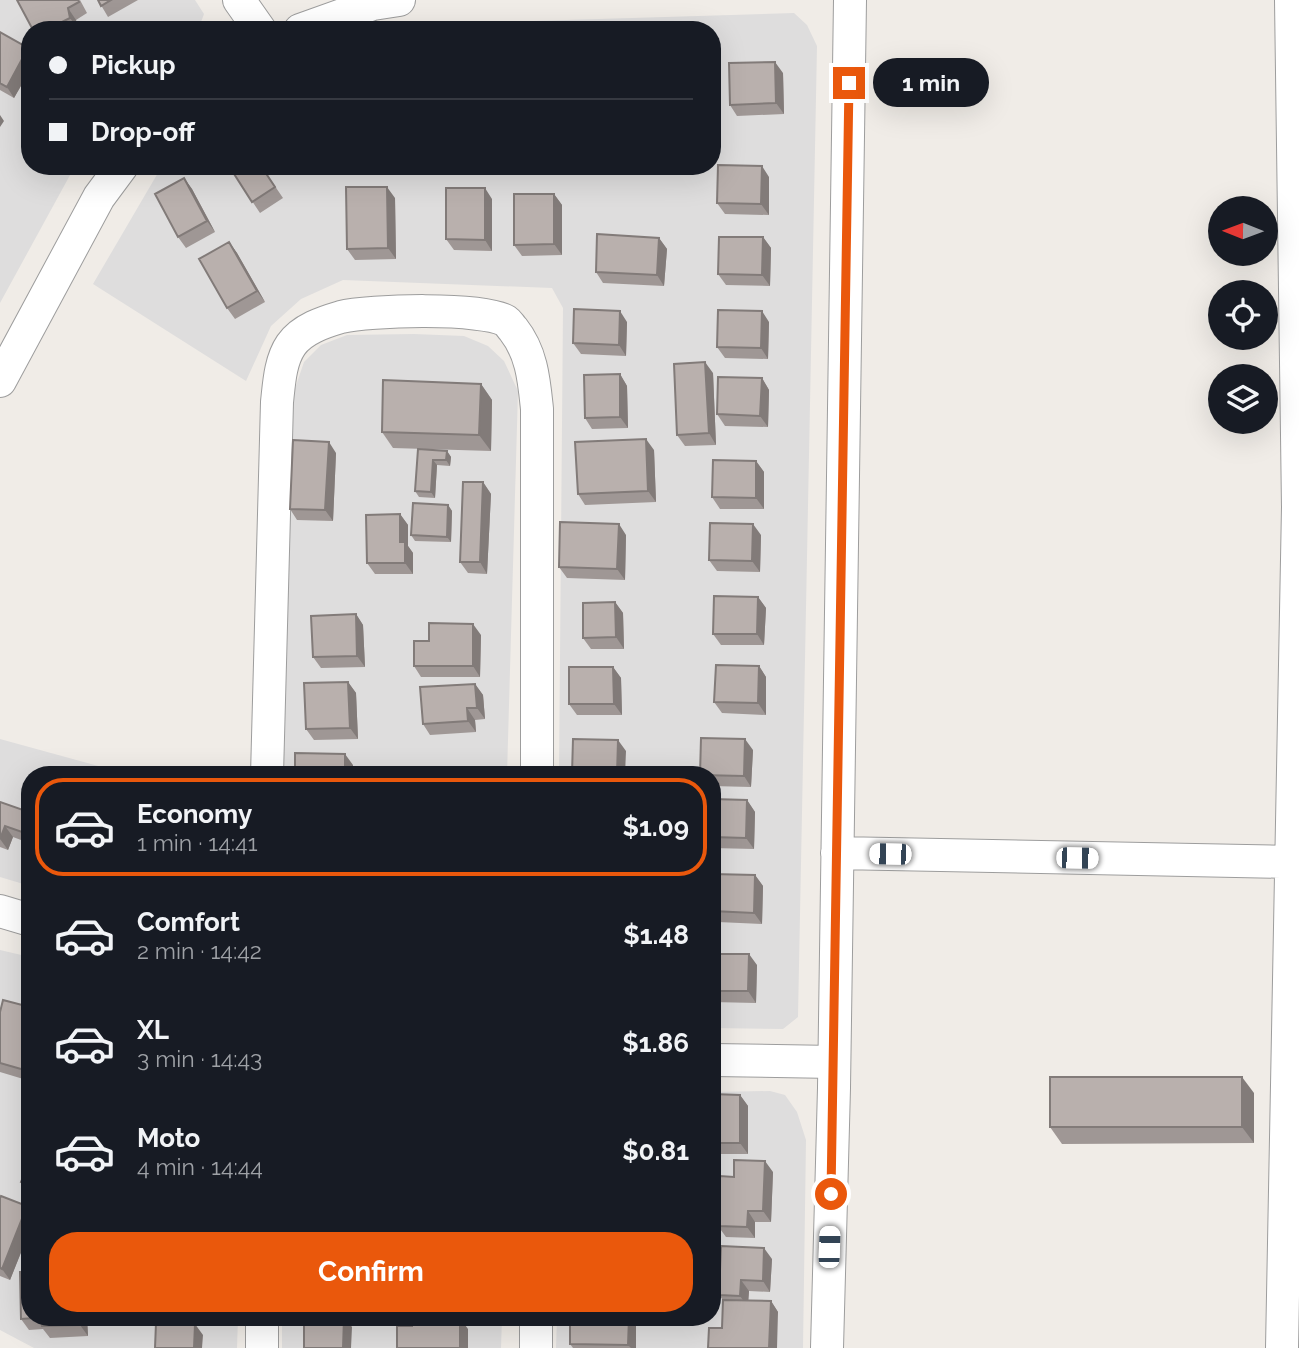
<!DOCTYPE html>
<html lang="en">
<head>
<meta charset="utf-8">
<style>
	:root { --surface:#171b24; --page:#242831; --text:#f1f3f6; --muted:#9ea1a6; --line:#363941; --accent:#ea580c }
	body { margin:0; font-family:Raleway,sans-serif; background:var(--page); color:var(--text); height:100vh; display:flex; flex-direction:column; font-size:26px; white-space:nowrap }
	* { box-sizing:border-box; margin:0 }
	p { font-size:23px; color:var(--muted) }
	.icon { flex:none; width:38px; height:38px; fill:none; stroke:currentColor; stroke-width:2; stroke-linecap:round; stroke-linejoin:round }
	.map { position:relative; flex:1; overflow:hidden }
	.sheet { position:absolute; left:21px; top:766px; width:700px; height:560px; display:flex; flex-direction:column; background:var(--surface); border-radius:28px; box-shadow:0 7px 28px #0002 }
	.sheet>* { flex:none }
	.banner { position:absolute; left:21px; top:21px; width:700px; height:154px; border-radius:28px; box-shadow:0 7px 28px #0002; display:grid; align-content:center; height:154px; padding:0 28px; background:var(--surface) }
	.needle { width:46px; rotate:271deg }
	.fabs { position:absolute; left:1208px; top:196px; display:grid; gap:14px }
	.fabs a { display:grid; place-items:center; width:70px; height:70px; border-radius:50%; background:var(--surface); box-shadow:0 7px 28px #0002; font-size:35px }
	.end { position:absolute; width:32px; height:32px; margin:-16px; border:9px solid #ea580c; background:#fff; box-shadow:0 0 0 4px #fff }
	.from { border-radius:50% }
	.bubble { position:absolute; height:49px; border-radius:24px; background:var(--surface); box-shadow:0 7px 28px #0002; font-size:23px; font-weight:700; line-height:49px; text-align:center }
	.car { position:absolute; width:21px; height:42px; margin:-21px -10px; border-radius:9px; box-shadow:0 0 5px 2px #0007; background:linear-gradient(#fff 24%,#345 0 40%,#fff 0 76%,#345 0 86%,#fff 0) }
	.banner b { display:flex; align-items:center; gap:24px; height:66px; font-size:26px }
	.banner b+b { border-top:2px solid var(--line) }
	.banner i { width:18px; height:18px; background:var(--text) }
	ul { padding:12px 0 0; list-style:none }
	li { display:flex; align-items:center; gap:21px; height:98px; margin:0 14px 10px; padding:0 14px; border:4px solid transparent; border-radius:28px }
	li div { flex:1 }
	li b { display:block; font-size:26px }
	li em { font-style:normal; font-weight:700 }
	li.current { border-color:var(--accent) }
	li>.icon { width:63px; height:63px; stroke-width:1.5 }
	.button { display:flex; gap:14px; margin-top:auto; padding:14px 28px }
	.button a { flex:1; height:80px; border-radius:28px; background:var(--accent); color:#fff; font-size:28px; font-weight:700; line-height:80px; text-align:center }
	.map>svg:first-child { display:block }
	.residential { fill:#dedddd }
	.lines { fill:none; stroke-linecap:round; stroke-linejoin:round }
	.minor-casing { stroke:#9d9d9d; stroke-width:34 }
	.minor { stroke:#fff; stroke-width:32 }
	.wall { fill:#9f9795 }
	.shaded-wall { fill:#827b79 }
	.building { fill:#b9b0ad; stroke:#827b79; stroke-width:2 }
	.route { stroke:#ea580c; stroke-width:9 }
</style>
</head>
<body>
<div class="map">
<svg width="1299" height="1348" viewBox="0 0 1299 1348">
	<rect width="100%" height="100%" fill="#f0ece7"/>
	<path class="residential" d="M0 0H195L204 14 198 30H30V166H75L0 303Z
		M794 13 807 25 817 46 798 1017 783 1029 712 1028V775H559L563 308 552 288 343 280 301 299 271 326 246 381 93 284 162 166H712V30H362L374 26Z
		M414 334 464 336 488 346 504 361 518 391 507 775H283L290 403 304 362 321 345 347 335Z
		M0 739 131 775H30V886L0 877Z
		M0 950 30 957V1318H238L237 1348H34L0 1330Z
		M770 1091 785 1095 797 1112 806 1140 803 1348H556L557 1318H712V1092Z
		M282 1318H502L501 1348H282Z"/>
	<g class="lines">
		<defs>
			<path id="minor" d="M239 0 260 30
				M300 30 373 4 399 0
				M0 381 99 197 122 166
				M267 775 277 402C279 384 280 361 291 345 302 329 324 322 341 317 368 310 484 307 506 321 509 323 510 326 513 329 532 353 534 380 537 409V775
				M837 853 1291 862
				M0 911 30 920
				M712 1060 834 1062
				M262 1318V1348
				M536 1348V1318
				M827 1348 834 1088 850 0
				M1282 1348 1298 507 1291 0"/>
		</defs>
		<use href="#minor" class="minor-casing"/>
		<use href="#minor" class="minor"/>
	</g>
	<path class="wall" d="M80 0 87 13 76 20 78 29 33 30Z
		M98 0H138L108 17Z
		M0 32 30 51V70L14 98 0 90Z
		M783 73 784 114 737 116 730 105Z
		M229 166H276L266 173 283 198 260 213Z
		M769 177V215L725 214 717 203Z
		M184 178 192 189 215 232 186 248 178 237Z
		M554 194 562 205V255L522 256 514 245Z
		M395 198 396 259 355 260 347 249Z
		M492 199V251L454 250 446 239Z
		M763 237 771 248 770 286 726 285 718 274Z
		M659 238 667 249 664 286 603 283 596 272Z
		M229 242 237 253 265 302 235 319 227 308Z
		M627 322 626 356 581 354 573 343Z
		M769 322 768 359 725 358 717 347Z
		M713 373 716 445 685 446 677 435Z
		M620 374 627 386 628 428 592 429 585 418Z
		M762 378 769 390 768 427 725 426 717 414Z
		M481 384 492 400 491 451 393 448 382 432Z
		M418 449 447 451 451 457 450 466 437 465 435 498 419 497 415 491Z
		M654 450 656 502 585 505 578 494Z
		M336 453 333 521 297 520 290 509Z
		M756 461 764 472V509H720L712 497Z
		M483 482 491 494 487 574 468 573 460 562Z
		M448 505 452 511 451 542 415 541 411 535Z
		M400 514 408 525V546L413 553V574H375L367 563Z
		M626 535 625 580 567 578 559 567Z
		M761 535 760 572 717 571 709 560Z
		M758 597 766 608 764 645H721L713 634Z
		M615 602 623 613 624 649H591L583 638Z
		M356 614 363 625 365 667 321 668 313 657Z
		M481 635 480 677H421L414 666 429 641Z
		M759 666 766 677V715L722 713 714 702Z
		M613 667 621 678 622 715H577L569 704Z
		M348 682 356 693 358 739 314 740 306 729Z
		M475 684 483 695 485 719 475 720 476 732 430 735 423 724Z
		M753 750 751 787 712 786V775Z
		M712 799 747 800 755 812 754 849 712 848Z
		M0 802 30 813 29 843 13 837 8 850 0 847Z
		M712 874 755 875 763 886 762 924 718 922 712 913Z
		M712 954 757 965 756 1003 712 1002Z
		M30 1007V1081L0 1072V1012Z
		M1254 1093V1143L1062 1144 1050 1127Z
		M712 1094 740 1095 748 1106V1154H712Z
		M30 1161V1194L21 1182Z
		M773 1172 771 1222H755V1238L726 1237 718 1226 734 1177Z
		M0 1198 27 1206 30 1210V1230L10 1280 0 1276Z
		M772 1259 770 1292 749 1291 748 1300 771 1301 778 1312 722 1328 723 1300 719 1295Z
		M30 1318H87L88 1336 50 1338 43 1329 29 1330 21 1319Z
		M636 1318V1348H573L570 1344Z"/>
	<path class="shaded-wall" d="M68 8 76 20 78 29 70 18Z
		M28 48 30 51V70L14 98 7 87Z
		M775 62 783 73 784 114 776 103Z
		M712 77 715 80 714 116 712 113Z
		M0 115 4 121 0 127Z
		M762 166 769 177V215L761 204Z
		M184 178 192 189 215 232 207 221Z
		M387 187 395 198 396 259 388 248Z
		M485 188 492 199V251L485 240Z
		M554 194 562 205V255L554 244Z
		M763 237 771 248 770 286 762 275Z
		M659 238 667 249 664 286 657 275Z
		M229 242 237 253 265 302 257 291Z
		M620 311 627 322 626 356 619 345Z
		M762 311 769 322 768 359 761 348Z
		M705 362 713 373 716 445 709 433Z
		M620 374 627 386 628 428 620 417Z
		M762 378 769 390 768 427 760 416Z
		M481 384 492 400 491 451 479 435Z
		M646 439 654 450 656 502 648 491Z
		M329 442 336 453 333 521 325 510Z
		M447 451 451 457 450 466 446 460Z
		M433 460 437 465 435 498 431 492Z
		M756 461 764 472V509L756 498Z
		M483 482 491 494 487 574 480 562Z
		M448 505 452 511 451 542 447 537Z
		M400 514 408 525V546L413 553V574L405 563 400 542Z
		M619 524 626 535 625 580 617 569Z
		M753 524 761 535 760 572 752 561Z
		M758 597 766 608 764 645 757 634Z
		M615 602 623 613 624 649 616 637Z
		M356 614 363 625 365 667 357 656Z
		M473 624 481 635 480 677 473 666Z
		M759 666 766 677V715L758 703Z
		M613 667 621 678 622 715 614 704Z
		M348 682 356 693 358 739 350 728Z
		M475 684 483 695 485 719 477 708Z
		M467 708 475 720 476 732 468 721Z
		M745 739 753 750 751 787 744 776Z
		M618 740 626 751 625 775H617Z
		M345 754 353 765V775H345Z
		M747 800 755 812 754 849 746 838Z
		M29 812 30 813 29 843 22 832Z
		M5 826 13 837 8 850 0 839Z
		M755 875 763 886 762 924 754 913Z
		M749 954 757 965 756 1003 748 991Z
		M1242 1077 1254 1093V1143L1242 1127Z
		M740 1095 748 1106V1154L740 1143Z
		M765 1161 773 1172 771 1222 763 1211Z
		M27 1206 30 1210V1230L10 1280 2 1269Z
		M748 1211 755 1222V1238L747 1227Z
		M764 1248 772 1259 770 1292 763 1281Z
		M741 1280 749 1291 748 1307 740 1296Z
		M771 1301 778 1312 777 1348H769Z
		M80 1318H87L88 1336 80 1325Z
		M344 1318H345L352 1327 351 1348H343Z
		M460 1318 468 1329V1348H460Z
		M629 1318H636V1348H631L628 1345Z
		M195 1324 203 1335 202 1348H194Z"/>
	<path class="building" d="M17 0H78L79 2 68 8 70 18 56 25 59 30H33Z
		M98 0H111L101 6Z
		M0 32 28 48 7 87 0 83Z
		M775 62 776 103 730 105 729 63Z
		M718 165 762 166 761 204 717 203Z
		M229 166H261L275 187 252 202Z
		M184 178 207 221 178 237 155 194Z
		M346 187H387L388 248 347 249Z
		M446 188H485V240L446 239Z
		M514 194H554V244L514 245Z
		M597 234 659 238 657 275 596 272Z
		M719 237H763L762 275 718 274Z
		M229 242 257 291 227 308 199 259Z
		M574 309 620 311 619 345 573 343Z
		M718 310 762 311 761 348 717 347Z
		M705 362 709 433 677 435 674 364Z
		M620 374V417L585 418 584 375Z
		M718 377 762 378 760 416 717 414Z
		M383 380 481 384 479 435 382 432Z
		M646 439 648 491 578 494 575 442Z
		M293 440 329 442 325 510 290 509Z
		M418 449 447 451 446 460H433L431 492 415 491Z
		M713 460 756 461V498L712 497Z
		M463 482H483L480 562H460Z
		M413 503 448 505 447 537 411 535Z
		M400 514V542H405V563H367L366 515Z
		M560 522 619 524 617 569 559 567Z
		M710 523 753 524 752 561 709 560Z
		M714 596 758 597 757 634H713Z
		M615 602 616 637 583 638V603Z
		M356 614 357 656 313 657 311 616Z
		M429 623 473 624V666H414V641H429Z
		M716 665 759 666 758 703 714 702Z
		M569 667H613L614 704H569Z
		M348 682 350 728 306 729 304 683Z
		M475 684 477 708H467L468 721 423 724 420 687Z
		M701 738 745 739 744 776 700 775Z
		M573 739 618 740 617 775 572 774Z
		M295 753 345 754V775H295Z
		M712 799 747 800 746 838 712 837Z
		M0 802 29 812 22 832 5 826 0 839Z
		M712 874 755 875 754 913 712 911Z
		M712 954H749L748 991H712Z
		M3 1000 30 1007V1066L28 1071 0 1063V1012Z
		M1050 1077H1242V1127H1050Z
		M712 1094 740 1095V1143H712Z
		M734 1160 765 1161 763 1211H748L747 1227 718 1226 720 1176 734 1177Z
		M30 1161V1186L21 1182Z
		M1 1196 27 1206 2 1269 0 1268V1198Z
		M721 1246 764 1248 763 1281 741 1280 740 1296 719 1295Z
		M20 1272H30V1318H34L21 1319Z
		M723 1300 771 1301 769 1348H708L709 1328H722Z
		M41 1318H80V1325L42 1326Z
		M304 1318H344L343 1348H304Z
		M412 1318H460V1348H397V1326H412Z
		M570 1318H629L628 1345 570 1344Z
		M156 1323 195 1324 194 1348H155Z"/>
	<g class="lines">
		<path class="route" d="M831 1194 849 83"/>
	</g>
</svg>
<div class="fabs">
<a><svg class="needle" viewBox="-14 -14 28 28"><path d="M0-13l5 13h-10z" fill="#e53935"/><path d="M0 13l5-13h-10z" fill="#9ea1a6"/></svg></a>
<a><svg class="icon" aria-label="locate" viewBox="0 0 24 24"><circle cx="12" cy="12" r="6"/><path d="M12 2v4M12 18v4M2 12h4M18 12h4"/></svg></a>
<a><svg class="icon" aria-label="layers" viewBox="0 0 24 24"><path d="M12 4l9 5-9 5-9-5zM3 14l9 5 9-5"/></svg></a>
</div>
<i class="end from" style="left:831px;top:1194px"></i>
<i class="end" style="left:849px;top:83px"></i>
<div class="bubble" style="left:873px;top:58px;width:116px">1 min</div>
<i class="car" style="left:890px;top:854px;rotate:271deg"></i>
<i class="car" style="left:1077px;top:858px;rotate:91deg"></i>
<i class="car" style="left:829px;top:1247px;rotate:2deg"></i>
<div class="banner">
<b><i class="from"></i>Pickup</b>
<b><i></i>Drop-off</b>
</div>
<section class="sheet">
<ul>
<li class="current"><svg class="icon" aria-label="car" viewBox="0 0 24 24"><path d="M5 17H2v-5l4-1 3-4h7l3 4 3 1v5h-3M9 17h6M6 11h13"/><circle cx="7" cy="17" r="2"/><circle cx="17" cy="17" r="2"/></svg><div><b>Economy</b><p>1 min · 14:41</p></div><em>$1.09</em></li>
<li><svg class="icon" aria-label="car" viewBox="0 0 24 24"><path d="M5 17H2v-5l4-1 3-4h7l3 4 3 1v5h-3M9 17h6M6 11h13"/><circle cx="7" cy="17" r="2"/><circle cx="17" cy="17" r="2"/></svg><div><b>Comfort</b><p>2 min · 14:42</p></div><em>$1.48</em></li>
<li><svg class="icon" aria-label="car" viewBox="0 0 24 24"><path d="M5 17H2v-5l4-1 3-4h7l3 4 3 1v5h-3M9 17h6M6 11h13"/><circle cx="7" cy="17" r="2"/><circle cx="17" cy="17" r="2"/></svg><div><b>XL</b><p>3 min · 14:43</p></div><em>$1.86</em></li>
<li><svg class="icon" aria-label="car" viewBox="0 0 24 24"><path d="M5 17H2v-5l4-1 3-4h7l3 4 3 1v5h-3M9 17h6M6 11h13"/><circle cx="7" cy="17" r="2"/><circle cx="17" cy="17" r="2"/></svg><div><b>Moto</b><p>4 min · 14:44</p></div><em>$0.81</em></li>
</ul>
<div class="button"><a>Confirm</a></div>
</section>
</div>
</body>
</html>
